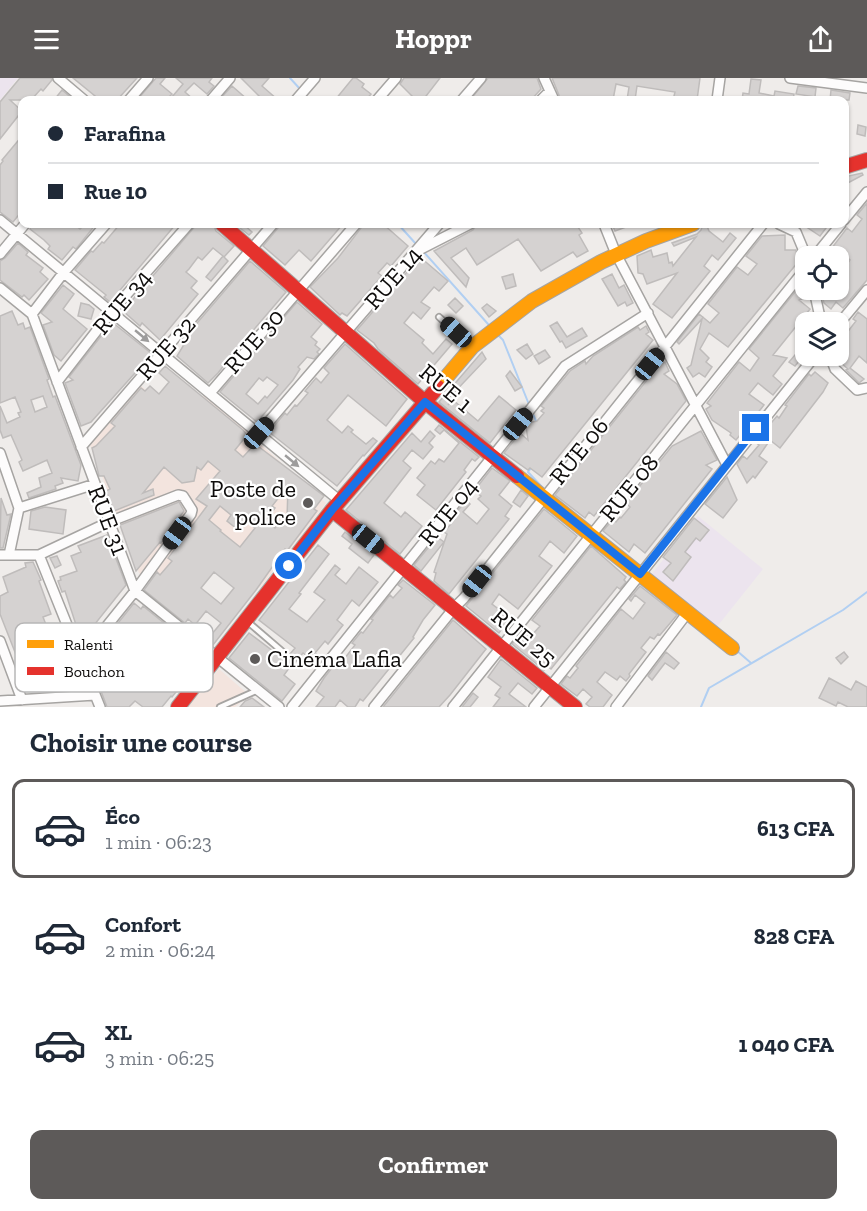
<!DOCTYPE html>
<html lang="fr">
<head>
<meta charset="utf-8">
<style>
	:root { --surface:#fff; --page:#f2f2f3; --text:#1f2937; --muted:#747a83; --line:#e0e1e3; --accent:#5d5a59 }
	body { margin:0; font-family:"Zilla Slab",serif; background:var(--page); color:var(--text); height:100vh; display:flex; flex-direction:column; font-size:22px; white-space:nowrap }
	* { box-sizing:border-box; margin:0 }
	p { font-size:20px; color:var(--muted) }
	.icon { flex:none; width:33px; height:33px; fill:none; stroke:currentColor; stroke-width:2; stroke-linecap:round; stroke-linejoin:round }
	.map { position:relative; height:629px; overflow:hidden }
	.drawer { display:flex; flex-direction:column; background:var(--surface); flex:1 }
	.drawer>* { flex:none }
	.hud { position:absolute; left:18px; top:18px; width:831px; height:132px; border-radius:12px; box-shadow:0 2px 4px #0004; display:grid; align-content:center; height:132px; padding:0 30px; background:var(--surface) }
	.controls { position:absolute; left:795px; top:168px; display:grid; gap:12px }
	.controls a { display:grid; place-items:center; width:54px; height:54px; border-radius:12px; background:var(--surface); box-shadow:0 2px 4px #0004; font-size:30px }
	.end { position:absolute; width:27px; height:27px; margin:-14px; border:8px solid #1a73e8; background:#fff; box-shadow:0 0 0 3px #fff }
	.from { border-radius:50% }
	.car { position:absolute; width:18px; height:36px; margin:-18px -9px; border-radius:8px; box-shadow:0 0 4px 2px #0007; background:linear-gradient(#222 24%,#8ab4d8 0 40%,#222 0 76%,#8ab4d8 0 86%,#222 0) }
	.hud b { display:flex; align-items:center; gap:21px; height:57px; font-size:22px }
	.hud b+b { border-top:2px solid var(--line) }
	.hud i { width:15px; height:15px; background:var(--text) }
	ul { padding:0; list-style:none }
	li { display:flex; align-items:center; gap:18px; height:99px; margin:0 12px 9px; padding:0 18px; border:3px solid transparent; border-radius:12px }
	li div { flex:1 }
	li b { display:block; font-size:22px }
	li em { font-style:normal; font-weight:700 }
	li.current { border-color:var(--accent) }
	li>.icon { width:54px; height:54px; stroke-width:1.5 }
	h2 { padding:0 30px; font-size:27px; line-height:72px }
	.action { display:flex; gap:12px; margin-top:auto; padding:12px 30px }
	.action a { flex:1; height:69px; border-radius:12px; background:var(--accent); color:#fff; font-size:24px; font-weight:700; line-height:69px; text-align:center }
	header { display:flex; justify-content:space-between; align-items:center; height:78px; padding:0 30px; background:var(--accent); color:#fff; font-size:27px; font-weight:700 }
	.map>svg:first-child { display:block }
	.commercial { fill:#f3e4de }
	.education { fill:#ece4ee }
	.lines { fill:none; stroke-linecap:round; stroke-linejoin:round }
	.stream { stroke:#b1cff2; stroke-width:2 }
	.building { fill:#d5d2d1; stroke:#bfbcbb; stroke-width:1.5; fill-rule:evenodd }
	.lane-casing { stroke:#a6a4a2; stroke-width:8 }
	.street-casing { stroke:#a6a4a2; stroke-width:12 }
	.slow-casing { stroke:#a6a4a2; stroke-width:16 }
	.jam-casing { stroke:#a6a4a2; stroke-width:16 }
	.lane { stroke:#fdfcfc; stroke-width:4.5 }
	.street { stroke:#fdfcfc; stroke-width:9 }
	.slow { stroke:#ff9f0a; stroke-width:14 }
	.jam { stroke:#e5322d; stroke-width:14 }
	.oneway { fill:#9d9c9c }
	.route { stroke:#1a73e8; stroke-width:8 }
	.poi-dot { fill:#5d5a59; stroke:#fff; stroke-width:2 }
	.labels { text-anchor:middle; stroke-width:4.5; stroke-linejoin:round; paint-order:stroke }
	.street-label { font-size:24px; fill:#0e0c0b; stroke:#fff }
	.poi-label { font-size:24px; fill:#0e0c0b; stroke:#fff; text-anchor:end }
	.key { fill:#fff; stroke:#b7b6b6; stroke-width:1.5 }
	.key-label { font-size:16px; fill:#0e0c0b }
</style>
</head>
<body>
<header><svg class="icon" aria-label="menu" viewBox="0 0 24 24"><path d="M4 6h16M4 12h16M4 18h16"/></svg>Hoppr<svg class="icon" aria-label="share" viewBox="0 0 24 24"><path d="M12 15V3M7 8l5-5 5 5M5 13v7h14v-7"/></svg></header>
<div class="map">
<svg width="867" height="629" viewBox="0 0 867 629">
	<rect width="100%" height="100%" fill="#efecea"/>
	<path class="commercial" d="M140 307 182 343 205 316 326 425 260 510 221 477 178 527 139 495 90 367Z
		M219 591 249 617 235 629H187Z"/>
	<path class="education" d="M0 0H18L0 22Z
		M698 438 763 491 716 550 651 497Z"/>
	<g class="lines">
		<path class="stream" d="M290 0 300 11
			M303 16 309 22
			M398 146 416 166
			M422 172 488 246
			M498 257 503 262 530 329
			M532 334 537 345
			M531 390 528 394 543 410
			M736 572 751 585
			M701 629 709 610 843 532 867 514"/>
	</g>
	<path class="building" d="M20 0H51L52 2 43 13 41 11 31 22H10L22 33 0 61V24Z
		M73 0H137L117 22H100Z
		M156 0H165L160 6 172 16 166 22H137Z
		M176 0H212L209 4 214 8 207 16 194 5 185 14 194 22H176L172 19 183 6Z
		M241 0H269L262 8 278 22H263Z
		M353 0H356L364 6 362 9 371 16 366 22H335Z
		M404 0H440L423 22H416L400 6Z
		M488 0H537L541 11 531 22H470Z
		M552 0H700L697 22H673L675 14 637 8 635 22H627L629 9 616 6 613 22H575V19L561 22Z
		M751 1 761 2 759 15 774 18 775 13 794 16 793 22H742L743 15 749 16Z
		M232 8 248 22H219Z
		M798 8 816 10 815 19 796 16Z
		M62 12 74 22H54Z
		M831 12 850 15 849 22H830Z
		M858 47 866 49 865 58 857 56Z
		M22 58V133L13 144 0 134V87L3 83 2 82Z
		M862 95 863 97 844 107V99Z
		M867 125V202L843 230 836 224 831 231 824 225 822 218 828 212H838V199L850 182 837 172 833 178 828 175 847 150 852 154 862 141 857 137Z
		M120 146H176L110 224 104 219 106 217 75 192 91 173 93 174 102 164 104 165Z
		M197 146H213L216 153 234 168 224 179 228 183 211 203 206 199 223 178 213 170 202 182 198 179 189 191 186 194 197 203 191 210 198 216 160 262 142 245 140 248 123 233Z
		M235 146H243L252 154 249 157Z
		M280 146H343L311 183 299 172 285 187 263 168 278 150Z
		M364 146H383L408 168 391 188 387 185 378 195 382 198 347 238 342 235 340 237 310 209 338 180Z
		M477 146H576L582 155 579 157 588 173 577 179 573 174 541 193 518 161 477 187 466 170 451 180 469 200 466 209 434 173 473 152Z
		M612 146H634L615 153Z
		M703 146 705 149 707 148 709 153 723 164 730 155 736 160 718 182 712 177 704 188 710 193 672 240 653 226 677 195 647 206 643 196 638 195 637 178 651 172 653 179 667 175 669 185 672 184 673 188 696 159 674 168 672 165 697 156 701 152Z
		M802 146H826L824 148 826 150 820 158Z
		M32 147 74 146 80 151 85 146H96L76 171 73 169 62 182 48 171 50 168 44 162 30 151Z
		M785 157V172H796L798 184 728 269 709 255 700 271 709 280 706 284 712 289 705 299 699 295 693 299 687 290 691 287 702 241 679 266 677 264 699 236 710 245 719 235 708 226 737 189 748 197 757 186 746 178 762 158Z
		M18 165 28 174 26 177 43 190 40 194 48 201 29 222 24 217 22 219 0 202V183L5 180Z
		M420 179 448 203 439 213 434 209 421 224 430 230 421 241 413 234 404 245 424 262 422 265 433 276 446 261 452 266 418 306 378 271 374 265 357 252Z
		M250 183 286 214 239 269 223 285 225 286 218 295 208 305 177 278 188 260 186 258Z
		M513 196 516 208 506 211 502 199Z
		M612 196 619 210 624 207 633 225 627 228 625 224 618 228 602 201Z
		M804 203 808 219 799 222 810 231 773 277 787 280 773 298 782 306 773 317 758 305 749 316 764 327 736 362 730 357 731 355 712 342 706 331 711 328 707 325 739 284 750 293 759 280 749 271Z
		M63 207 74 216 63 231 87 251 61 283 54 277 43 247 52 244 41 235Z
		M455 220 463 228 456 235 448 227Z
		M297 224 322 246 311 259 317 264 315 267 320 271 317 274 319 276 314 281 307 279 298 289 300 291 293 302 257 344 220 314ZM267 299 278 307 267 320 265 318 258 326 246 316 259 300 263 303Z
		M81 225 89 227 94 231 91 241 78 238Z
		M487 226 496 233 489 239 482 230Z
		M12 233 18 247 23 245 25 251 30 249 49 301 47 302 53 319 55 318 81 387 78 403 61 400 63 405 55 408 56 411 29 420 27 415 41 409 39 400 52 395 47 382 23 393 19 384 22 382 11 357 3 360 0 352V328L7 345 20 339 18 335 21 334 15 319 0 325V238ZM43 318 47 329 35 334 31 322Z
		M858 234 867 241V285L859 278 850 290 864 301 859 305 846 292 848 291 840 284 837 278 844 269 841 267 848 258 846 256 856 243 853 241Z
		M112 244 152 276 91 344 81 348 65 305 73 302 69 299Z
		M557 244 567 259 582 250 587 258 566 270 562 263 560 264 550 248Z
		M646 248 649 254 646 256 653 262 542 399 530 390 528 392 504 375 520 355 528 362 526 348 528 345 537 343 544 335 541 333 544 330 541 328 570 293 585 283 586 286 593 278 638 249 640 252Z
		M806 264V275L795 288 789 284Z
		M345 266 407 321 386 348 348 317 327 342 342 355 348 348 353 352 351 354 366 366 373 360 377 363 364 378 363 377 337 408 269 354 285 335 287 337 295 327 297 328 308 315 305 313 316 300 321 305 329 295 324 290Z
		M527 266 533 276 526 281 517 272Z
		M545 272 550 279 539 286 534 278Z
		M482 274 486 281 448 321 450 324 448 327 454 323 478 343 499 318 516 332 490 365 439 324Z
		M665 284 669 293 664 296 677 306 686 323 594 438 589 434 585 440 555 417 659 287Z
		M165 288 243 352 247 357 235 372 243 379 255 366 324 418 314 431 317 433 287 473 285 471 256 512 213 567 207 562 221 545 206 533 195 547 188 541 185 545 144 512 157 494 160 497 172 483 168 480 207 428 196 421 220 393 208 383 201 392 197 389 194 403 182 405 164 389 143 415 153 411 154 417 114 433 106 413 110 411 104 398H99L92 370 96 368 115 348 111 345 141 310 145 313 150 308 159 316 169 304 159 295ZM288 408 287 441 285 438 275 450 265 443 275 430 272 428ZM220 428 231 437 227 443 237 451 245 442 255 450 240 469 220 453 221 452 209 442ZM214 494 234 510 221 526 201 510Z
		M510 293 522 309 515 313 506 298Z
		M815 294 828 305 823 314 780 370 770 362 759 378 767 384 755 400 753 398 747 405 737 386 743 378 747 381 759 367 755 364 777 338 779 340 787 328 785 327 809 296 811 298Z
		M439 347 479 379 475 383 472 381 464 392 466 394 436 432 417 417 425 407 417 400 431 383 435 386 439 381 444 384 459 365 444 352 440 356 435 352Z
		M430 353 435 358 429 365 433 369 423 381 412 372 403 383 411 390 384 425 401 439 405 434 422 448 400 476 346 432 412 355 421 364Z
		M701 353 717 382 706 387 712 391 645 475 634 466 629 474 603 453 613 441 616 444 620 439 621 440 630 429 626 425 672 368Z
		M492 390 510 403 499 417 512 428 505 438 509 441 449 516 434 503 436 495 434 494 447 456 444 454 455 441 453 439 466 422 470 426 463 434 477 446 489 431 478 421 481 418 474 413Z
		M727 399 737 422 723 440 705 426Z
		M521 412 528 418 520 429 513 424Z
		M1 420 7 437 11 436 3 470H0Z
		M179 424 184 433 161 465 160 464 136 493 120 447Z
		M45 429 66 432 63 456 29 451 31 433Z
		M544 431 577 458 564 475 550 463 539 478 552 488 518 531 499 516 492 526 510 540 499 555 466 528Z
		M694 440 709 452 700 463 696 460 685 474 691 479 673 503 663 494 671 485 663 479Z
		M345 454 374 477 368 485 349 470 352 466 342 458Z
		M107 457 126 507 95 546 78 553 65 513 62 514 58 503 61 502 60 499 77 493 71 478 81 474 78 468Z
		M437 459 444 464 421 493 414 487Z
		M318 467 329 476 299 515 301 516 289 531 307 544 325 522 314 514 335 487 340 491 335 497 346 506 359 489 378 504 359 528 352 522 337 542 343 547 328 566 325 563 315 575 319 578 315 584 303 575 293 587 292 586 284 597 295 606 282 623 229 580 249 555 285 582 295 570 259 542Z
		M591 468 626 499 624 502 626 504 620 511 617 509 551 591 547 588 544 592 512 566 524 551 532 557 540 548 532 542Z
		M57 478 61 487 55 490 50 480Z
		M33 484 41 502 39 503 51 536 43 539 50 557 48 558 52 571 60 590 74 587 78 598 75 599 78 609 73 611H61L58 600 51 603 46 589 24 597 0 536V518L8 514 3 499 26 489 25 485Z
		M403 502 435 527 423 542 413 559 414 560 363 623 360 621 355 629H348L340 622 335 629H316L324 619 316 613 324 600 335 586 337 587 340 583 341 585 355 567 352 565 361 554 363 555 373 542 371 541 390 517 393 520 402 510 398 507Z
		M640 508 677 537 660 557 658 556 654 561 650 559 641 570 646 574 629 596 630 598 626 603 620 598 617 602 605 594 597 604 612 617 603 629H590L586 626 592 619 583 611 577 618 561 606 567 598 570 600 578 590 576 588 621 531 633 541 645 525 635 517 631 523 629 521Z
		M134 525 141 531 143 528 180 558 178 559 170 553 151 577 178 594 196 571 205 578 172 619 171 618 162 629H143L135 623 129 629H107L90 584 97 582 92 578 95 574Z
		M453 542 486 571 450 617 439 629H383Z
		M666 574 679 585 674 591 665 585 652 602 648 598Z
		M844 574 848 579 841 586 836 580Z
		M501 581 537 610 532 616 518 605 509 616 526 629H493L500 620 495 617 501 609 488 599Z
		M829 600 851 612 856 603 867 609V629H848L838 624 836 628 819 620Z
		M473 615 478 619 470 629H462Z
		M252 620 264 629H240L245 623Z"/>
	<g class="lines">
		<defs>
			<path id="lane" d="M439 239 470 267
				M248 544 283 574
				M220 629 258 612"/>
			<path id="street" d="M58 0 84 22
				M544 0 554 22
				M790 0 867 10
				M129 22 148 0
				M211 22 230 0
				M296 22 315 0
				M377 22 396 0
				M462 22 481 0
				M541 22 550 13
				M717 22 720 0
				M0 142 340 423
				M844 142 867 114
				M604 146 616 176 727 387
				M779 146 796 154 806 178
				M421 171 470 146
				M0 176 25 146
				M815 178 841 146
				M0 210 32 236 135 513 279 629
				M814 212 821 244
				M32 236 64 194 106 146
				M838 247 867 212
				M830 278 835 291 857 312 867 310
				M57 304 112 233 189 146
				M210 315 356 146
				M259 355 439 146
				M81 369 273 146
				M0 375 19 430 9 477
				M19 430 95 406
				M0 477H39L109 444 178 417 183 418 192 432 191 436 135 513 81 580
				M39 477 100 629
				M0 563 22 622
				M0 623 95 617
				M292 629 565 288 648 235
				M374 629 454 530 464 520 763 146
				M453 629 806 190
				M534 629 815 278
				M616 629 688 534"/>
			<path id="slow" d="M438 309 472 269 532 223 601 184 646 163 693 146
				M517 398 732 570"/>
			<path id="jam" d="M844 89 867 82
				M222 146 425 324 517 398
				M332 432 575 629
				M178 629 332 432 438 309"/>
		</defs>
		<use href="#lane" class="lane-casing"/>
		<use href="#street" class="street-casing"/>
		<use href="#slow" class="slow-casing"/>
		<use href="#jam" class="jam-casing"/>
		<use href="#lane" class="lane"/>
		<use href="#street" class="street"/>
		<use href="#slow" class="slow"/>
		<use href="#jam" class="jam"/>
	</g>
	<defs><path id="oneway-solid" d="M-6-.8H1V-3.2L6.5 0L1 3.2V.8H-6Z" transform="scale(1.5)"/></defs>
	<g class="oneway">
		<use href="#oneway-solid" transform="translate(142 258) rotate(40)"/>
		<use href="#oneway-solid" transform="translate(292 383) rotate(40)"/>
	</g>
	<g class="lines">
		<path class="route" d="M289 488 332 432 425 324 640 496 756 350"/>
	</g>
	<g class="poi-dot">
		<circle cx="308" cy="425" r="6"/>
		<circle cx="255" cy="581" r="6"/>
	</g>
	<g class="labels">
		<g class="street-label">
			<text transform="translate(393 200) rotate(-49)" y="8">RUE 14</text>
			<text transform="translate(122 224) rotate(-50)" y="8">RUE 34</text>
			<text transform="translate(254 263) rotate(-49)" y="8">RUE 30</text>
			<text transform="translate(166 270) rotate(-49)" y="8">RUE 32</text>
			<text transform="translate(446 310) rotate(40)" y="8">RUE 1</text>
			<text transform="translate(579 373) rotate(-51)" y="8">RUE 06</text>
			<text transform="translate(629 410) rotate(-51)" y="8">RUE 08</text>
			<text transform="translate(448 434) rotate(-51)" y="8">RUE 04</text>
			<text transform="translate(108 442) rotate(69)" y="8">RUE 31</text>
			<text transform="translate(524 559) rotate(40)" y="8">RUE 25</text>
		</g>
		<g class="poi-label">
			<text x="296" y="419">Poste de<tspan x="296" dy="28">police</tspan></text>
			<text x="267" y="589" text-anchor="start">Cinéma Lafia</text>
		</g>
	</g>
	<rect x="15" y="545" width="198" height="69" rx="9" class="key"/>
	<rect x="27" y="562" width="27" height="8" fill="#ff9f0a"/>
	<rect x="27" y="589" width="27" height="8" fill="#e5322d"/>
	<g class="key-label">
		<text x="64" y="572">Ralenti</text>
		<text x="64" y="599">Bouchon</text>
	</g>
</svg>
<div class="controls">
<a><svg class="icon" aria-label="locate" viewBox="0 0 24 24"><circle cx="12" cy="12" r="6"/><path d="M12 2v4M12 18v4M2 12h4M18 12h4"/></svg></a>
<a><svg class="icon" aria-label="layers" viewBox="0 0 24 24"><path d="M12 4l9 5-9 5-9-5zM3 14l9 5 9-5"/></svg></a>
</div>
<i class="end from" style="left:289px;top:488px"></i>
<i class="end" style="left:756px;top:350px"></i>
<i class="car" style="left:456px;top:254px;rotate:312deg"></i>
<i class="car" style="left:650px;top:286px;rotate:39deg"></i>
<i class="car" style="left:518px;top:346px;rotate:39deg"></i>
<i class="car" style="left:259px;top:355px;rotate:41deg"></i>
<i class="car" style="left:177px;top:455px;rotate:216deg"></i>
<i class="car" style="left:368px;top:461px;rotate:129deg"></i>
<i class="car" style="left:477px;top:503px;rotate:218deg"></i>
<div class="hud">
<b><i class="from"></i>Farafina</b>
<b><i></i>Rue 10</b>
</div>
</div>
<section class="drawer">
<h2>Choisir une course</h2>
<ul>
<li class="current"><svg class="icon" aria-label="car" viewBox="0 0 24 24"><path d="M5 17H2v-5l4-1 3-4h7l3 4 3 1v5h-3M9 17h6M6 11h13"/><circle cx="7" cy="17" r="2"/><circle cx="17" cy="17" r="2"/></svg><div><b>Éco</b><p>1 min · 06:23</p></div><em>613 CFA</em></li>
<li><svg class="icon" aria-label="car" viewBox="0 0 24 24"><path d="M5 17H2v-5l4-1 3-4h7l3 4 3 1v5h-3M9 17h6M6 11h13"/><circle cx="7" cy="17" r="2"/><circle cx="17" cy="17" r="2"/></svg><div><b>Confort</b><p>2 min · 06:24</p></div><em>828 CFA</em></li>
<li><svg class="icon" aria-label="car" viewBox="0 0 24 24"><path d="M5 17H2v-5l4-1 3-4h7l3 4 3 1v5h-3M9 17h6M6 11h13"/><circle cx="7" cy="17" r="2"/><circle cx="17" cy="17" r="2"/></svg><div><b>XL</b><p>3 min · 06:25</p></div><em>1 040 CFA</em></li>
</ul>
<div class="action"><a>Confirmer</a></div>
</section>
</body>
</html>
